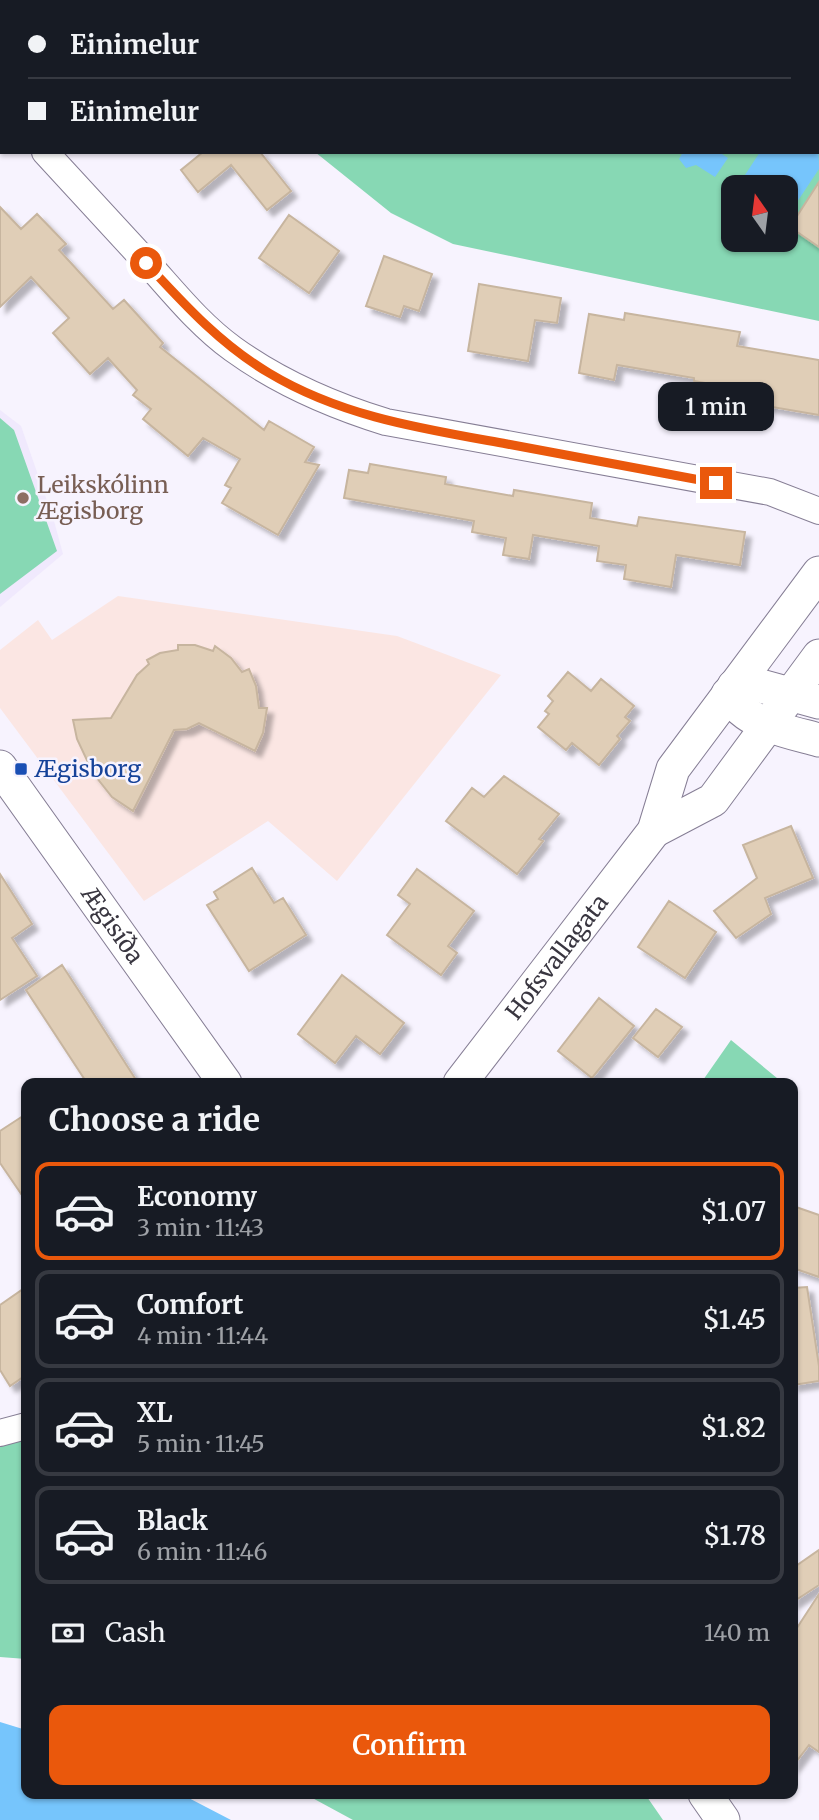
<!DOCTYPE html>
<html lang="en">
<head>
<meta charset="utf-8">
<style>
	:root { --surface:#171b24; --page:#20242c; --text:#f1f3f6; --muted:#9ea1a6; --line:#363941; --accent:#ea580c }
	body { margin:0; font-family:Merriweather,serif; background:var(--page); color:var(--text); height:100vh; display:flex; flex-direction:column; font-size:26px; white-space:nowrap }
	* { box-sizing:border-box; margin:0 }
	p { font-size:23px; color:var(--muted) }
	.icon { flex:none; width:38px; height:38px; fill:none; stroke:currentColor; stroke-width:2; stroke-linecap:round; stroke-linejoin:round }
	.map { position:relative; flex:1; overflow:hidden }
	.sheet { position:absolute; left:21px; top:1078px; width:777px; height:721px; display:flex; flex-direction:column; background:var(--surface); border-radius:14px; box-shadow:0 2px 5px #0004 }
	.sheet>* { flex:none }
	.hud { position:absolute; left:0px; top:0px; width:819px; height:154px; box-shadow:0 2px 5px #0004; display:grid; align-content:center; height:154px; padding:0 28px; background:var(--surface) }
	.needle { width:46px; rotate:346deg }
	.controls { position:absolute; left:721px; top:175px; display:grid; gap:14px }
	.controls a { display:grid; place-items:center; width:77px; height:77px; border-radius:14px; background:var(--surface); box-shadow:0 2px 5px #0004; font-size:35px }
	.end { position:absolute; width:32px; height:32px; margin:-16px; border:9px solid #ea580c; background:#fff; box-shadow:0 0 0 4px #fff }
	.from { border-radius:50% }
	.bubble { position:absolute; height:49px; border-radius:14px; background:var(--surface); box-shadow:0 2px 5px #0004; font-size:23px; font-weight:600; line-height:49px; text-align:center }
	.hud b { display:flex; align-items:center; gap:24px; height:66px; font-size:26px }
	.hud b+b { border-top:2px solid var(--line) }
	.hud i { width:18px; height:18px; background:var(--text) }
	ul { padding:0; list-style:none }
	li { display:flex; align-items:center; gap:21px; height:98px; margin:0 14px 10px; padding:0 14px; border:4px solid var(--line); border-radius:14px }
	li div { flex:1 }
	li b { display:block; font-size:26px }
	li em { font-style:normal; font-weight:600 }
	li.current { border-color:var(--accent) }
	li>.icon { width:63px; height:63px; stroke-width:1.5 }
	h2 { padding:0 28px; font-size:32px; line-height:84px }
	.pay { display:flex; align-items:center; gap:18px; height:77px; padding:0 28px; font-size:26px }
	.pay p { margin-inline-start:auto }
	.primary-button { display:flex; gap:14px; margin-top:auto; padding:14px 28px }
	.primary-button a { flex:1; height:80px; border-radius:14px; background:var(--accent); color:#fff; font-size:28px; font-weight:600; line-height:80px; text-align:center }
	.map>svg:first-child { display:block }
	.commercial { fill:#fbe6e3 }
	.built { fill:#f0e9fd }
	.green { fill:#87d8b4; fill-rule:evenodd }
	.water { fill:#76c5fc }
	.building { fill:#e0ceb7; stroke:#c7b59f; stroke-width:2; filter:url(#shadow) }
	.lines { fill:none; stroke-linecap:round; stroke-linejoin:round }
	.minor-casing { stroke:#867e95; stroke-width:28 }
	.tertiary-casing { stroke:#867e95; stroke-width:35 }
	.minor { stroke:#fff; stroke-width:26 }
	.tertiary { stroke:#fff; stroke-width:33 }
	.route { stroke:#ea580c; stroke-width:9 }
	.education-dot { fill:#8d6e63; stroke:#f7f3fe; stroke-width:2.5 }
	.transit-dot { fill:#1a4fb4; stroke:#f7f3fe; stroke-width:2.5 }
	.labels { text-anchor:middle; stroke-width:5; stroke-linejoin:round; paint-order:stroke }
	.education-label { font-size:23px; fill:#785e54; stroke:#f7f3fe; text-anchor:start }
	.transit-label { font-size:23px; fill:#164399; stroke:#f7f3fe; text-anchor:start }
	.street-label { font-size:23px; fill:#393640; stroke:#f7f3fe }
</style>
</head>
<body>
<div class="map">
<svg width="819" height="1820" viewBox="0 0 819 1820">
	<defs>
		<filter id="shadow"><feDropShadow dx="6" dy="6" stdDeviation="2" flood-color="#0004"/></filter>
	</defs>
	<rect width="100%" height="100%" fill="#f7f3fe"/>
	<path class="commercial" d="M118 596 397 636 501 675 337 881 268 821 144 901 0 708V650L38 620 52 640Z"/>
	<path class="built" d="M0 410 21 426 54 521 63 554 0 607Z"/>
	<path class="green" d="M466 0H819V321L453 244 391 213 315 152H817V2H464ZM733 187H786V240H733Z
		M0 418 14 430 57 551 0 594Z
		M731 1040 783 1083H701Z
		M26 1437V1659L0 1657V1444Z
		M305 1794H645L663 1820H353Z"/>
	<path class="water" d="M817 88 819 169 791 211 786 207V187H756L743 178 760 152H817Z
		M683 152H719L728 158 715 177 696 165 686 168 679 159Z
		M0 1722 26 1730V1794H181L231 1820H0Z"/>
	<path class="building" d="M203 152H260L291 191 267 210 231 165 198 192 181 170Z
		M819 182V247L790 227Z
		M0 207 21 229 37 214 66 244 59 250 113 309 124 300 163 343 160 347 264 430 269 421 314 447 305 462 319 465 278 535 222 503 231 488 225 485 240 459 203 438 188 456 143 419 151 409 133 395 137 390 108 358 90 374 53 333 69 318 31 277 0 307Z
		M289 215 339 251 309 293 259 258Z
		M384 256 432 274 419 311 404 306 400 317 366 306Z
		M479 284 561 298 557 323 535 320 528 361 468 351Z
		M625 313 740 332 737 346 819 360V415L709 396 711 384 694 381V378L617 365 614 380 579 373 589 314 624 320Z
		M370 464 446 477 445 484 513 496 514 490 592 503 590 518 637 526 639 517 745 532 740 565 676 555 671 587 624 579 626 565 597 561 599 546 533 535 529 559 503 555 506 538 472 532 474 521 344 498 349 470 368 473Z
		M178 645H195L213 651 215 646 231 658 242 672 249 669 256 686 259 708H267L263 733 255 751 199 723 187 729 174 730 133 811 112 797 93 773 77 739 73 720 111 718 137 675 149 664 147 660 160 653 178 650Z
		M568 672 591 691 601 679 634 706 625 717 630 721 617 736 620 739 599 765 572 743 566 750 538 727 549 714 545 711 553 701 548 696Z
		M504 776 559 814 539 839 543 841 517 874 446 821 472 788 484 797Z
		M791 826 813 878 765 898 771 914 736 938 714 911 757 878 743 845Z
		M252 868 274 903 283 898 306 935 249 971 207 905 218 899 214 892Z
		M417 869 474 911 448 946 457 953 441 975 387 935 410 904 398 895Z
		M0 874 32 924 12 938 37 976 0 1000Z
		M669 901 716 932 685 978 638 947Z
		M62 965 90 1008 138 1083H87L26 990Z
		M342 975 404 1023 380 1054 356 1036 335 1063 298 1034Z
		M599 998 634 1026 592 1078 558 1051Z
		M656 1009 682 1027 658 1057 633 1038Z
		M26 1114V1201L0 1163V1131Z
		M793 1206 819 1215V1277L793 1268Z
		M26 1287V1375L10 1386 0 1370V1305Z
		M807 1287 819 1366V1381L793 1385V1288Z
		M819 1550V1585L793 1602V1568Z
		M819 1594V1752L809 1745 793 1766V1634Z"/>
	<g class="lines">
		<defs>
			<path id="minor" d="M118 2 120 0
				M0 103 2 105
				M45 152C80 190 115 228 150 266 176 295 201 326 233 349 280 383 331 405 386 422L770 492 819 511
				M0 1433 26 1426"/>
			<g id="tertiary">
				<path d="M734 686 757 685 819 702"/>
				<path d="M728 694C747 725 786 731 819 740"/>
				<path id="s1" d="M0 767 225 1083"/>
				<path d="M654 831 713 800 819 656"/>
				<path id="s2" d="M460 1083 654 831 673 769 819 573"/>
				<path d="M705 1794 723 1820"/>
			</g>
		</defs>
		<use href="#minor" class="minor-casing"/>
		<use href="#tertiary" class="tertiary-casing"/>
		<use href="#minor" class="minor"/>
		<use href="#tertiary" class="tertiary"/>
	</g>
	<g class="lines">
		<path class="route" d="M146 263C184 304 220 344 269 373 342 417 424 429 507 444 577 457 647 470 716 483"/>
	</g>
	<circle class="education-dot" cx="23" cy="498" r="7"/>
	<rect class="transit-dot" x="14" y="762" width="14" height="14" rx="3.5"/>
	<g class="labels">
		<g class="education-label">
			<text x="37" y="493">Leikskólinn<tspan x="37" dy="26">Ægisborg</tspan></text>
		</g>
		<g class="transit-label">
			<text x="35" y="777">Ægisborg</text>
		</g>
		<g class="street-label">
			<text dy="8" stroke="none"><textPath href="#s1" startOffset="194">Ægisíða</textPath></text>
			<text dy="8" stroke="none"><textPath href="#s2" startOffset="159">Hofsvallagata</textPath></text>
		</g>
	</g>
</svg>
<div class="controls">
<a><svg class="needle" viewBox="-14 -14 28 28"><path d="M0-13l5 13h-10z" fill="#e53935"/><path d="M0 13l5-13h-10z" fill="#9ea1a6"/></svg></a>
</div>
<i class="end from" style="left:146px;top:263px"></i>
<i class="end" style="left:716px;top:483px"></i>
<div class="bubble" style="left:658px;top:382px;width:116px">1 min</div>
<div class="hud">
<b><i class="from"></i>Einimelur</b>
<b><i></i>Einimelur</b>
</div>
<section class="sheet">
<h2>Choose a ride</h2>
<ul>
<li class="current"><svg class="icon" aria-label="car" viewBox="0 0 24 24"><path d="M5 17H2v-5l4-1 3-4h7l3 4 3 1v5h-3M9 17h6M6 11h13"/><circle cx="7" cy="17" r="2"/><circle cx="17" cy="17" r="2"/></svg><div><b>Economy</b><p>3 min · 11:43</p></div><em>$1.07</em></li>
<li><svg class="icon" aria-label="car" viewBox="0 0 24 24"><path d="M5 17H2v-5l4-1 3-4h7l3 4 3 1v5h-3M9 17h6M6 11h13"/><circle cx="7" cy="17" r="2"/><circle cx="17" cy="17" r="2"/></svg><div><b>Comfort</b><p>4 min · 11:44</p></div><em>$1.45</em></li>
<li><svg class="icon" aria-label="car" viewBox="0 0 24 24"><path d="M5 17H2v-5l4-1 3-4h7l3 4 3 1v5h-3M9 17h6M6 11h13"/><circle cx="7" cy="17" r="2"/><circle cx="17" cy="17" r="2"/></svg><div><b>XL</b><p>5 min · 11:45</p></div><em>$1.82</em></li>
<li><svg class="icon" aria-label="car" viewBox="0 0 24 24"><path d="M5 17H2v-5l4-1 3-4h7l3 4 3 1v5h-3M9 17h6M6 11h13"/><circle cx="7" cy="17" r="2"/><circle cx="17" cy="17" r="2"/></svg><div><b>Black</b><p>6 min · 11:46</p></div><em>$1.78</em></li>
</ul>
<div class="pay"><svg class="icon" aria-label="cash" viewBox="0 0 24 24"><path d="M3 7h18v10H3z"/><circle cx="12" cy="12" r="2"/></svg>Cash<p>140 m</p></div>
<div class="primary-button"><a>Confirm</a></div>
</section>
</div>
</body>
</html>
